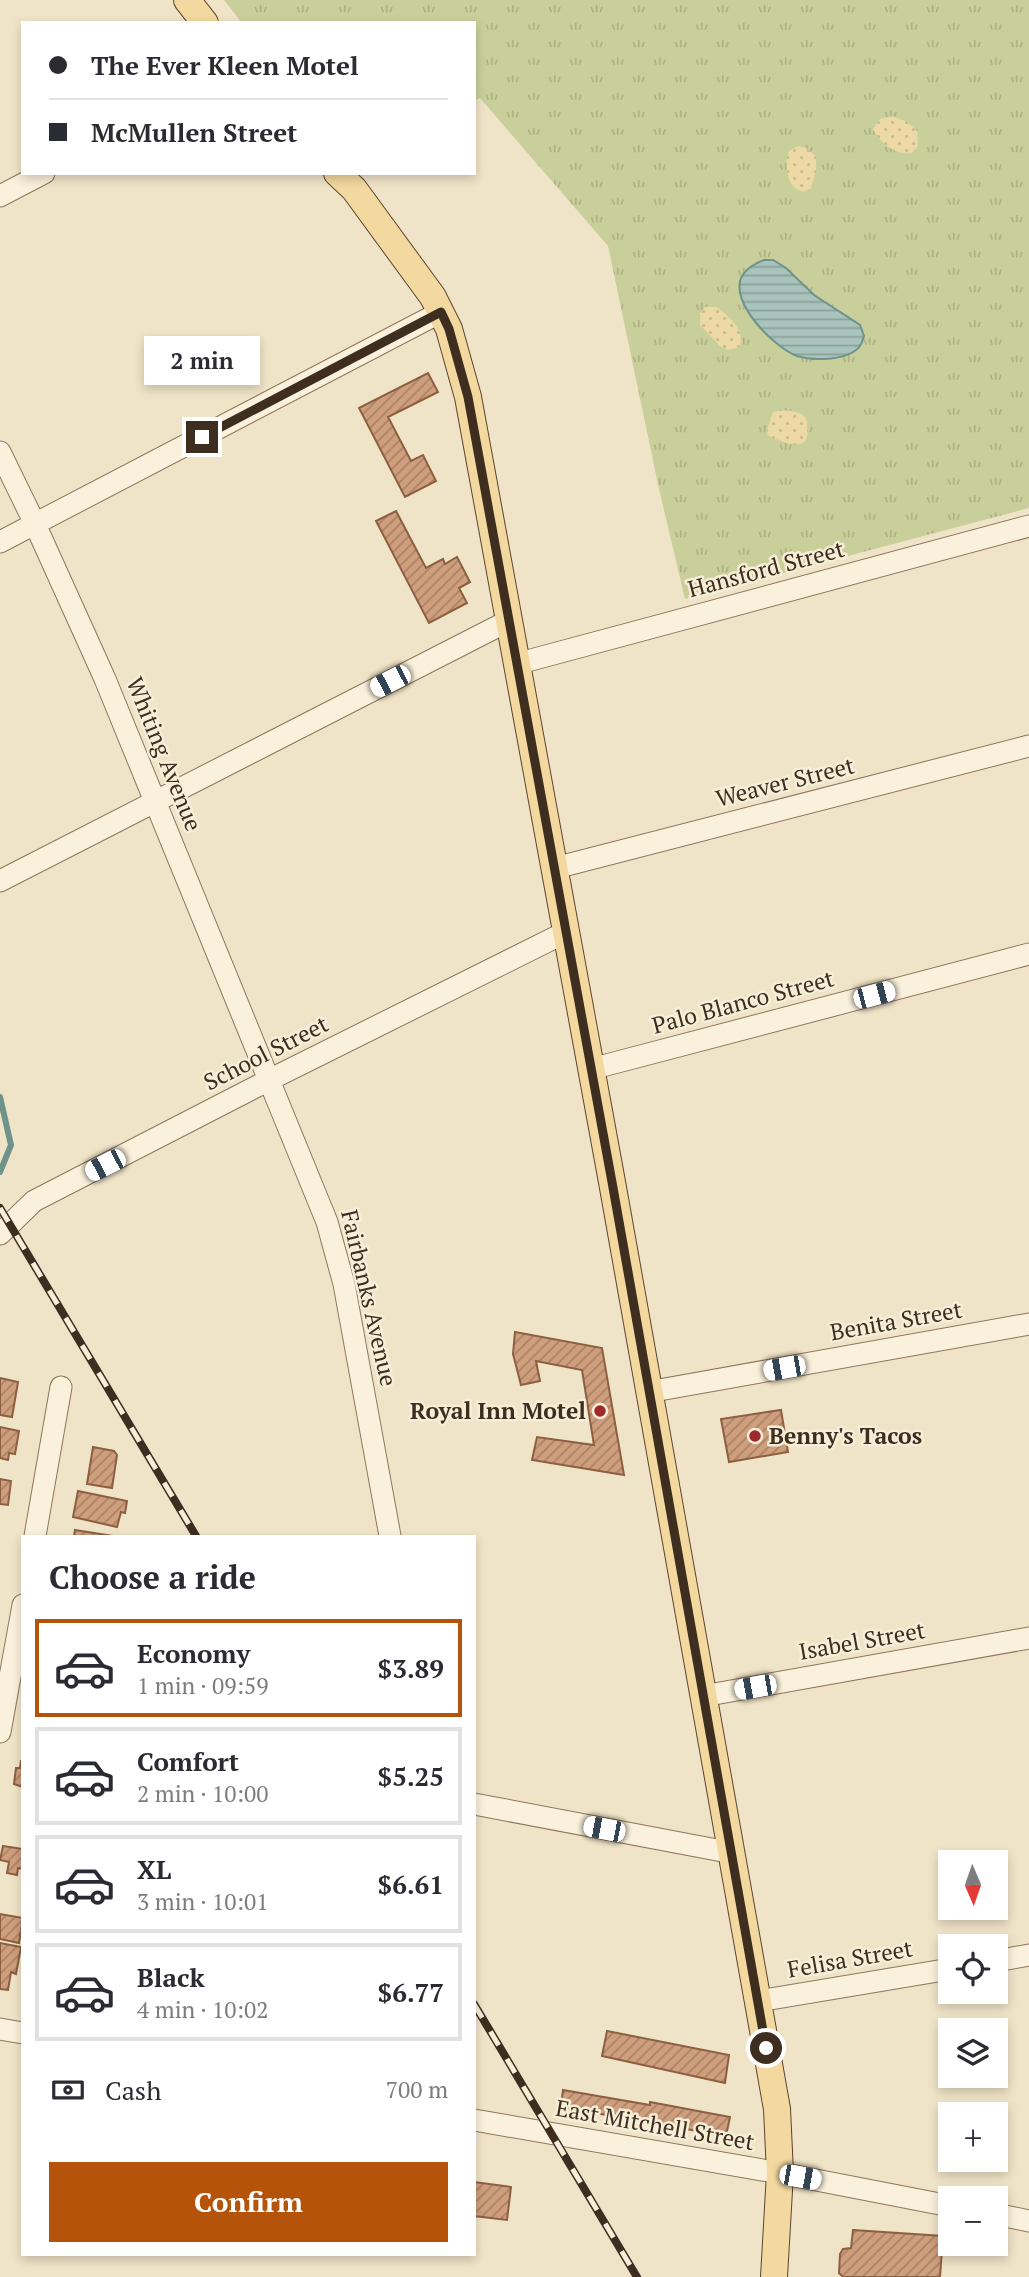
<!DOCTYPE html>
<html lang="en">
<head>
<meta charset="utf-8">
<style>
	:root { --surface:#fff; --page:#f2f2f3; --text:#2b2b33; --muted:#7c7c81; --line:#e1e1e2; --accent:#b45309 }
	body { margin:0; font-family:"PT Serif",serif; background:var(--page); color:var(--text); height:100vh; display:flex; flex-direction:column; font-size:26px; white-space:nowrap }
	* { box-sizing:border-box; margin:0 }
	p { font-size:23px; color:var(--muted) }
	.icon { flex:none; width:38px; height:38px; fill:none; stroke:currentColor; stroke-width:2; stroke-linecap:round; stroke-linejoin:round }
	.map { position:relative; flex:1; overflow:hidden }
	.drawer { position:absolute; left:21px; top:1535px; width:455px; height:721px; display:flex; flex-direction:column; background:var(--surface); border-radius:0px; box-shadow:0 4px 10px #0003 }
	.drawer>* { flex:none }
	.guide { position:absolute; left:21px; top:21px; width:455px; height:154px; border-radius:0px; box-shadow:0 4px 10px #0003; display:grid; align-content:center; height:154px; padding:0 28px; background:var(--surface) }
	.needle { width:46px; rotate:178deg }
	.tools { position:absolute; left:938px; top:1850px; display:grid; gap:14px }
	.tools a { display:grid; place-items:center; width:70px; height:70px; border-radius:0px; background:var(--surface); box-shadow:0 4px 10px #0003; font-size:35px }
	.end { position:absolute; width:32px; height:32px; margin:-16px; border:9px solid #3d2e20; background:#fff; box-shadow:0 0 0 4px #fff }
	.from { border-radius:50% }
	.bubble { position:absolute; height:49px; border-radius:0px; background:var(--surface); box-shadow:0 4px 10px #0003; font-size:23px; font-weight:800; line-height:49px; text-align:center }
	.car { position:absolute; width:21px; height:42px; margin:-21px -10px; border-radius:9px; box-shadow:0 0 5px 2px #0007; background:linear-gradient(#fff 24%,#345 0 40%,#fff 0 76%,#345 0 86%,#fff 0) }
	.guide b { display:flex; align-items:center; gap:24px; height:66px; font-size:26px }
	.guide b+b { border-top:2px solid var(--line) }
	.guide i { width:18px; height:18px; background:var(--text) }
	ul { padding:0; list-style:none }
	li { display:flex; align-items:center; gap:21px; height:98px; margin:0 14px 10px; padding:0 14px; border:4px solid var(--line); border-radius:0px }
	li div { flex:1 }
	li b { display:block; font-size:26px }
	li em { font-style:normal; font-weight:800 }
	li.on { border-color:var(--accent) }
	li>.icon { width:63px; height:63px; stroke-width:1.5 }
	h2 { padding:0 28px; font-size:32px; line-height:84px }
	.pay { display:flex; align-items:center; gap:18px; height:77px; padding:0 28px; font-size:26px }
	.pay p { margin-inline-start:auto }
	.action { display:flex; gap:14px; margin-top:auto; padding:14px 28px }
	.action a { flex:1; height:80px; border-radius:0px; background:var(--accent); color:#fff; font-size:28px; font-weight:800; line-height:80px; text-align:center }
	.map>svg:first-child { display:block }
	.grass { fill:url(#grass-tufts) }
	.sand { fill:url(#sand-dots) }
	.water { fill:url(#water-rules); stroke:#6f938a; stroke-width:2 }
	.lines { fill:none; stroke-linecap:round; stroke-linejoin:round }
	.stream { stroke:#6f938a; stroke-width:6 }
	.building { fill:url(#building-hatch); stroke:#8d5f41; stroke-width:2 }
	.minor-casing { stroke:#8d765c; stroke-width:23 }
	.major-casing { stroke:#5b4430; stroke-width:28 }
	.minor { stroke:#faf1dc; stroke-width:21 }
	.major { stroke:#f3d9a0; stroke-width:26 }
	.rail-casing { stroke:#3d2e20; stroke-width:8 }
	.rail { stroke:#f7eed8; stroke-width:5; stroke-dasharray:16; stroke-linecap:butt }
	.route { stroke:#3d2e20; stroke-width:9 }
	.poi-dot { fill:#9e2a2b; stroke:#f7eed8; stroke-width:2.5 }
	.labels { text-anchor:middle; stroke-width:5; stroke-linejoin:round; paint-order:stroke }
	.street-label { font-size:23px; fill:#3d2e20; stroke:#f7eed8 }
	.poi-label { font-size:23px; font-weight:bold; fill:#3d2e20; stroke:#f7eed8; text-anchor:end }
</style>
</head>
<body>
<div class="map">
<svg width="1029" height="2277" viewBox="0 0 1029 2277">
	<defs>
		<pattern id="grass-tufts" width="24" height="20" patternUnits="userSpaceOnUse" patternTransform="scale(1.75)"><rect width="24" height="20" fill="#c9cf9b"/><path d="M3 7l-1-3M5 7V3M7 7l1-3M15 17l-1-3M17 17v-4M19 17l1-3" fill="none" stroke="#aeb285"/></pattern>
		<pattern id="sand-dots" width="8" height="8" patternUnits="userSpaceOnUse" patternTransform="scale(1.75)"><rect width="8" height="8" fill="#ecd9a5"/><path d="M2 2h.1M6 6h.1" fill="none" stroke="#cbbb8e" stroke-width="1.8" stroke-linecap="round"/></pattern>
		<pattern id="water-rules" width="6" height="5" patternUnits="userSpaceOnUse" patternTransform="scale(1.75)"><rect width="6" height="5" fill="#a9c4bc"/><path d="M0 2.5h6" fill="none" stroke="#8ba098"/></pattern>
		<pattern id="building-hatch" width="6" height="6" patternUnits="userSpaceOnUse" patternTransform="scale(1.75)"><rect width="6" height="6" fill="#cf9f7d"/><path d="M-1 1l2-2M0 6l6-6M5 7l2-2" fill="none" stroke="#a98266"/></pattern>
	</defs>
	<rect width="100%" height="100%" fill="#f0e4c8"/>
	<path class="grass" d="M224 0H1029V508L685 599 659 489 608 246 480 98 474 101V23H242Z"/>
	<path class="sand" d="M893 116 907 122 917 131 918 146 912 153C896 155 880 144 873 129L880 119Z
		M798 146 806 148 816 156V171L811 188 803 192C786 187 784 166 789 151Z
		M705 307H717C729 317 745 329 740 347L728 350 720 346 700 325V314Z
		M787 410 800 413 806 418C811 439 806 450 784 442 777 439 773 439 768 435L767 430 773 412Z"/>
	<path class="water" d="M764 260H773L786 268 814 295 860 325 864 336C863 339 862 343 860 346 849 361 813 361 797 356 775 348 728 302 742 276 747 268 756 263 764 260Z"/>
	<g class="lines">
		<path class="stream" d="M0 1097 11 1145 0 1172"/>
	</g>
	<path class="building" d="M428 373 438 392 388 417 411 461 423 455 436 481 405 497 359 408Z
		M396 511 426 568 443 559 445 564 457 557 470 582 459 588 467 603 429 623 376 521Z
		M515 1332 602 1348 624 1475 532 1460 537 1437 594 1445 582 1370 536 1361 540 1381 521 1385 513 1354Z
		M0 1378 18 1382 12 1417 0 1415Z
		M781 1410 788 1452 729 1462 721 1419Z
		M0 1427 19 1431 15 1454 9 1453 8 1460 0 1458Z
		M93 1447 114 1451 117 1455 112 1488 87 1484Z
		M0 1479 11 1481 8 1505 0 1504Z
		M78 1491 127 1501 125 1513 121 1512 117 1527 73 1517Z
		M75 1530 113 1536H74Z
		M21 1761H23V1787L14 1784 16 1768H20Z
		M3 1846 23 1849V1869L18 1868 17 1875 7 1873 9 1862 0 1860Z
		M0 1914 23 1918 19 1943 0 1939Z
		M0 1943 21 1947 16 1974 11 1972 8 1990 0 1989Z
		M607 2031 729 2055 725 2083 602 2056Z
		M563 2090 650 2105V2102L730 2117 726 2136 567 2108 562 2098Z
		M474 2182 511 2187 507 2220 474 2216Z
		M853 2230 943 2236 940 2277H843L839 2273 840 2254 843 2249 851 2248Z"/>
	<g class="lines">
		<defs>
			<path id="minor" d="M0 196 44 173
				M0 452 35 524 105 679 327 1222 344 1284 390 1536
				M0 542 441 312
				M516 664 1029 526
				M555 868 1029 746
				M0 881 508 621
				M591 1069 1029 954
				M0 1234 34 1201 271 1079 566 932
				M648 1392 1029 1324
				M35 1536 61 1387
				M703 1696 1029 1638
				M0 1732 23 1605
				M474 1804 733 1853
				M996 1961 1029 1955
				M758 2001 950 1969
				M0 2029 23 2033
				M474 2120 780 2173 950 2206
				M996 2214 1029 2221"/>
			<path id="major" d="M187 0 205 23
				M337 173 354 189 433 297 449 329 468 397 612 1182 777 2109 780 2173 774 2277"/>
		</defs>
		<use href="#minor" class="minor-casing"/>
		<use href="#major" class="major-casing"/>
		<use href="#minor" class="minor"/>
		<use href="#major" class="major"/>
		<defs>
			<path id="rail" d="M0 1208 196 1536
				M474 2004 637 2277"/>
		</defs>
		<use href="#rail" class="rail-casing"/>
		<use href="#rail" class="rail"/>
	</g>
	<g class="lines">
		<path class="route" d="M202 437 441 312 449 329 468 397 612 1182 766 2048"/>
	</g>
	<g class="poi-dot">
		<circle cx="600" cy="1411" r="7"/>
		<circle cx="755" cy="1436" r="7"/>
	</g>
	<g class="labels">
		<g class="street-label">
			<text transform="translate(766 569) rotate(-15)" y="8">Hansford Street</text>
			<text transform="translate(164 754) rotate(68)" y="8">Whiting Avenue</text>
			<text transform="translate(785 782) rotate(-14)" y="8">Weaver Street</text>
			<text transform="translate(743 1002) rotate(-15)" y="8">Palo Blanco Street</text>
			<text transform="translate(266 1053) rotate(-27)" y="8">School Street</text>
			<text transform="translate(369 1298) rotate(77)" y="8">Fairbanks Avenue</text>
			<text transform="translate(896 1321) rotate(-10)" y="8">Benita Street</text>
			<text transform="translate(862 1641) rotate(-10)" y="8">Isabel Street</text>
			<text transform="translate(850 1959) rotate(-10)" y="8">Felisa Street</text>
			<text transform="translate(655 2125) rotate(10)" y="8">East Mitchell Street</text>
		</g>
		<g class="poi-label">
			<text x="586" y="1419">Royal Inn Motel</text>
			<text x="769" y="1444" text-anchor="start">Benny's Tacos</text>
		</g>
	</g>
</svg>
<div class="tools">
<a><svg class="needle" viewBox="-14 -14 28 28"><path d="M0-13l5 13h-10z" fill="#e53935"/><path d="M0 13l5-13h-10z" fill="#7c7c81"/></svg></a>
<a><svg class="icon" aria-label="locate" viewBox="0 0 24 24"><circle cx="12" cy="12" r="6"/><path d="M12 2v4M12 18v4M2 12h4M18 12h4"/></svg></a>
<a><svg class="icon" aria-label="layers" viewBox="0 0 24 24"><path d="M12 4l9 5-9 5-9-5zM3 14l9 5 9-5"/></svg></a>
<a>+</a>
<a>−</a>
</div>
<i class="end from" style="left:766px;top:2048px"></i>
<i class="end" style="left:202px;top:437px"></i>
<div class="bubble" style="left:144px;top:336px;width:116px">2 min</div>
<i class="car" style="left:390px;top:681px;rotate:243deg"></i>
<i class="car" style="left:874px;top:995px;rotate:75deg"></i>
<i class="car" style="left:105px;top:1165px;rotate:243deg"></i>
<i class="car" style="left:784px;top:1368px;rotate:260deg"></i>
<i class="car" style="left:755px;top:1687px;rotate:260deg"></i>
<i class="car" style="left:604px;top:1829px;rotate:281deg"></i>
<i class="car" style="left:800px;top:2177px;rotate:100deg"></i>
<div class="guide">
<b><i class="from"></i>The Ever Kleen Motel</b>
<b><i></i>McMullen Street</b>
</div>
<section class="drawer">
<h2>Choose a ride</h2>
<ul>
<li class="on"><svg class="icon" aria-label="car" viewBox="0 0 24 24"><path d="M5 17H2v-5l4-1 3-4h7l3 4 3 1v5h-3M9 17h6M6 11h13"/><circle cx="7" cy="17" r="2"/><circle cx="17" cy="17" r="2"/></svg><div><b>Economy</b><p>1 min · 09:59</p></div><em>$3.89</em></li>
<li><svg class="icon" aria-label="car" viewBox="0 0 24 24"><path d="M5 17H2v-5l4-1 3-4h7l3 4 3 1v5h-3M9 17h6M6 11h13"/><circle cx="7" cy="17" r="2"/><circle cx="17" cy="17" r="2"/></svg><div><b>Comfort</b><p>2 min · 10:00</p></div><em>$5.25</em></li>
<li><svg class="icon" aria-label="car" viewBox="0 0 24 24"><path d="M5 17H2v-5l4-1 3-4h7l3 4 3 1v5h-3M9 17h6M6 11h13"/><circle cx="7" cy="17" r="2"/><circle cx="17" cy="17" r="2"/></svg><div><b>XL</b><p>3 min · 10:01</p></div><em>$6.61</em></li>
<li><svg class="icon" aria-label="car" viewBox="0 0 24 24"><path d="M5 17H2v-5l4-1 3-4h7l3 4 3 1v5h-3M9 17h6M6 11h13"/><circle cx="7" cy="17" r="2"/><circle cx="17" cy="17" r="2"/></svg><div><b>Black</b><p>4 min · 10:02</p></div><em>$6.77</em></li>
</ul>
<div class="pay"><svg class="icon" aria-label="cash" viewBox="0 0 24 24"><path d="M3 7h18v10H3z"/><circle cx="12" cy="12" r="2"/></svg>Cash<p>700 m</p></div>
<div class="action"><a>Confirm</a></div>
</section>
</div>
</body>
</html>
